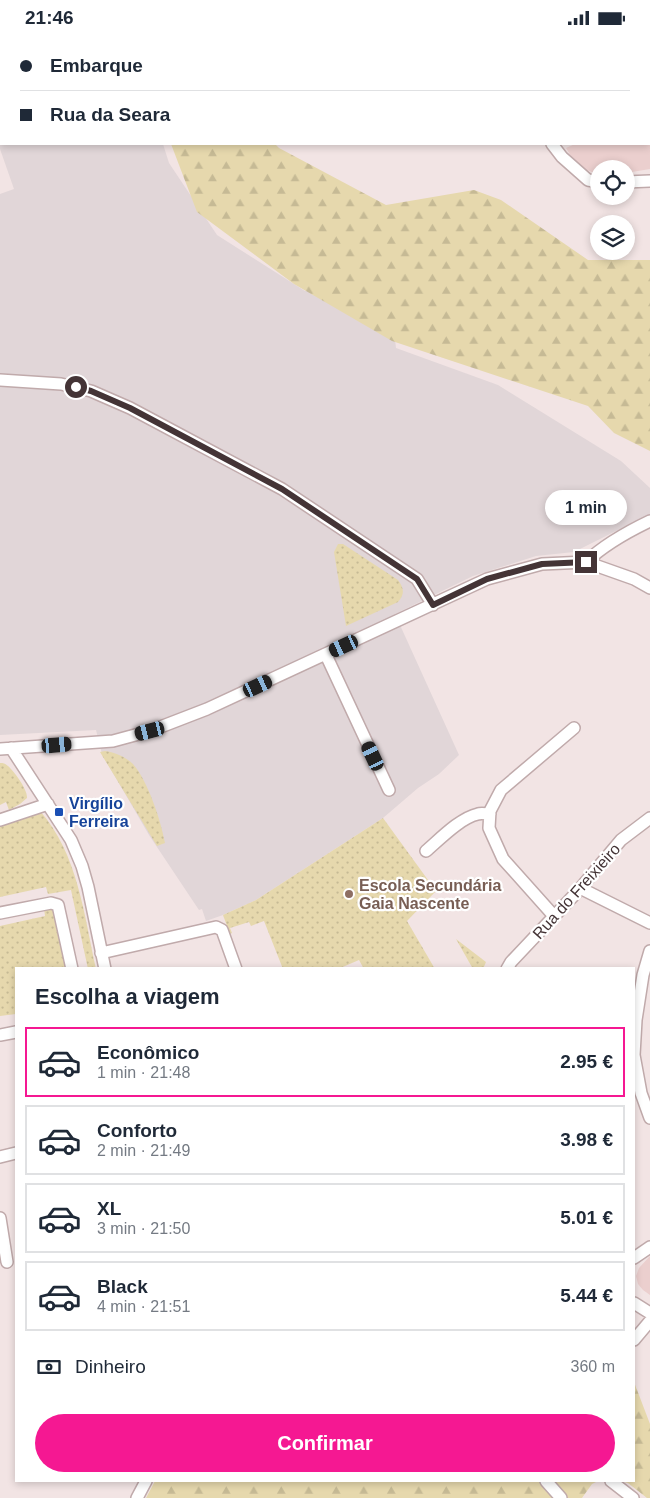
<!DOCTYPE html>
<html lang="pt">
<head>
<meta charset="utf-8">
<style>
	:root { --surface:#fff; --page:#f6f6f7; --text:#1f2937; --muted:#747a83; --line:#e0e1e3; --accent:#f51892 }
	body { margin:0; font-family:Helvetica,sans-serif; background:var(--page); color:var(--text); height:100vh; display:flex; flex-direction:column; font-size:19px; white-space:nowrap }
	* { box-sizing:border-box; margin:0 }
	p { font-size:16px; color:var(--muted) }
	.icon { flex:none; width:28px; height:28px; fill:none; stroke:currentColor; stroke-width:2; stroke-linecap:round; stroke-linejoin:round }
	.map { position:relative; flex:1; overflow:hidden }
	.panel { position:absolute; left:15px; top:932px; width:620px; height:515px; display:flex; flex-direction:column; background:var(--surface); border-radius:0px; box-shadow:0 2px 8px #0003 }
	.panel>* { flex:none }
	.banner { position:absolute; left:0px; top:0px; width:650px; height:110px; box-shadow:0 2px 8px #0003; display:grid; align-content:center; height:110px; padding:0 20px; background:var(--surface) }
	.controls { position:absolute; left:590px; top:125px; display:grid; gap:10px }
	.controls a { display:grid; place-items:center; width:45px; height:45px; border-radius:50%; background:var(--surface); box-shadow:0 2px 8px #0003; font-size:25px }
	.end { position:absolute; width:22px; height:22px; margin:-11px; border:6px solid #443436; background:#fff; box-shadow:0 0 0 2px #fff }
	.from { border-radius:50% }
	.bubble { position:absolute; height:35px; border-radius:18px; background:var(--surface); box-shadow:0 2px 8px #0003; font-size:16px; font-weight:700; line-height:35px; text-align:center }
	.car { position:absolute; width:15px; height:30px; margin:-15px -8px; border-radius:6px; box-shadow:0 0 4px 1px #0007; background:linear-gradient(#222 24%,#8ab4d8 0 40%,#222 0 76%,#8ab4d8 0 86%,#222 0) }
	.banner b { display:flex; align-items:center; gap:18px; height:48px; font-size:19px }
	.banner b+b { border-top:1px solid var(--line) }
	.banner i { width:12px; height:12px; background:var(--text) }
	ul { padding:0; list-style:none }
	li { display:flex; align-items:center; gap:15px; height:70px; margin:0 10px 8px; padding:0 10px; border:2px solid var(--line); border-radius:0px }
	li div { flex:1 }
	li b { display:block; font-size:19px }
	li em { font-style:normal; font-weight:700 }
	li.active { border-color:var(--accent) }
	li>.icon { width:45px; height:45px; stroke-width:1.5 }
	h2 { padding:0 20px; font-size:22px; line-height:60px }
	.pay { display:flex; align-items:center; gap:12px; height:55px; padding:0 20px; font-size:19px }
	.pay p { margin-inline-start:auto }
	.action { display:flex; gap:10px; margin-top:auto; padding:10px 20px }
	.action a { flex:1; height:58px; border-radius:30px; background:var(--accent); color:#fff; font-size:20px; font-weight:700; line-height:58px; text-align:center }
	.status { display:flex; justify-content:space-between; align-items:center; height:35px; padding:0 25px; background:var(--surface); direction:ltr }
	.status svg { height:14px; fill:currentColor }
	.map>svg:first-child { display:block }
	.industrial { fill:#e1d6d8 }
	.education { fill:#ebcfce }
	.green { fill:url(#green-dots) }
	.forest { fill:url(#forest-firs) }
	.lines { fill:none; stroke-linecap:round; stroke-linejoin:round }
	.minor-casing { stroke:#c0aaab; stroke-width:14 }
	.minor { stroke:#fff; stroke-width:11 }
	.route { stroke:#443436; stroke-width:6 }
	.transit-dot { fill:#1a4fb4; stroke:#fff; stroke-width:2 }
	.education-dot { fill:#8d6e63; stroke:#fff; stroke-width:2 }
	.labels { text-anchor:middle; stroke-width:4.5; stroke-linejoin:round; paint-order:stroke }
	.transit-label { font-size:16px; font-weight:bold; fill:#164399; stroke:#fff; text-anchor:start }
	.education-label { font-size:16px; font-weight:bold; fill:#785e54; stroke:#fff; text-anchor:start }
	.street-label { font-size:16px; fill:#443436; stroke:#fff }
</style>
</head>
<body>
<div class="status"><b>21:46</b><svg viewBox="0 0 49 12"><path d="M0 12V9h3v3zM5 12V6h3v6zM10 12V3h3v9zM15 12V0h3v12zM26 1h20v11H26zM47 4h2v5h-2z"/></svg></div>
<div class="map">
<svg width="650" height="1463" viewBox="0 0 650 1463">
	<defs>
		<pattern id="green-dots" width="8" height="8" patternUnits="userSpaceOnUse" patternTransform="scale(1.25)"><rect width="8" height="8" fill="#e6d8ad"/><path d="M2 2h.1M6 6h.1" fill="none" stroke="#c6ba95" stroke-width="1.8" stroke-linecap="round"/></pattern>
		<pattern id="forest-firs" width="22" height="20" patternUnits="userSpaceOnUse" patternTransform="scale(1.25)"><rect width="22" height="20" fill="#e6d8ad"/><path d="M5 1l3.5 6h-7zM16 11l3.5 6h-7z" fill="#c6ba95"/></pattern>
	</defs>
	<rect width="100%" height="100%" fill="#f2e4e4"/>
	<path class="industrial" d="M1 93V109H163L169 128 217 200 305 256 372 246 390 261 396 313 498 350 621 426 650 453V479L574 517 536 521 473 541 395 579 459 720 439 739 418 753 383 783 256 865 223 880 206 886 202 874 199 875 149 800 102 719 96 695 0 700V159L14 154 0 114V94Z"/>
	<path class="education" d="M650 74V134L626 138V134H599V139H597L584 134 572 123 566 113 575 109H649V75Z
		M650 1221V1260L643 1255 638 1249 636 1241 639 1233Z"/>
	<path class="green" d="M338 509H343L398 545C404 553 405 559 398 567L346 591 334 517Z
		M105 716C114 717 126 722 133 729 148 746 161 786 165 808L157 811 100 717Z
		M0 728C4 728 4 728 8 731 14 736 28 755 27 763L20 769 9 775 6 767 0 770Z
		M40 776C78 819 84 880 96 934H88L71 855 48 859 46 852 0 862V788Z
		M383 783 436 856 407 886 435 934H364L359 925 338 934H283L264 886 251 891 249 887 230 893 232 898 230 899 223 880 256 865Z
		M54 870 67 934H16V979L0 981V891L45 881 44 873Z
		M456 904 486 927 483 934H473Z"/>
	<path class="forest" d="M171 109H275L279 113 386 170 474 155 501 165 588 225H650V416L614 398 588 371 392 306 294 249 197 177Z
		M634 1347 650 1389V1463H647L628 1448 620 1446H634Z
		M155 1446H598L592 1449 582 1463H146Z"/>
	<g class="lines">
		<defs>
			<path id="minor" d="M504 1V0
				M552 109 562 122 588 145 599 147
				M626 147 650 146
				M0 345 61 349 91 356 130 373 282 454 417 544 433 570
				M586 527C605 509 627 497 650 486
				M326 620 389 755
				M11 713 71 805 82 831 88 852 105 934
				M0 714 113 706 150 696 207 674 487 544 542 529 586 527 634 544 650 553
				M0 785 48 769
				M426 816C440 804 460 783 478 779 481 778 486 779 490 779
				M580 853 650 888
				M0 878 51 868 58 870 72 934
				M554 881 503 824 489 793 490 776 501 755 574 693
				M650 916 643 940 636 985 634 1020 641 1058 650 1083
				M101 918 216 892 222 895 236 934
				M507 934 511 927 578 856 621 805 650 783
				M0 1000 16 997
				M0 1122 16 1118
				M0 1183 7 1227
				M634 1223 650 1212
				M634 1268 650 1278
				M634 1305 650 1286
				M546 1446 561 1463
				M611 1446 633 1463
				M137 1463 146 1446"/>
		</defs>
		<use href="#minor" class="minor-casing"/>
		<use href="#minor" class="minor"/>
	</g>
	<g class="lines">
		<path class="route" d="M76 352 91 356 130 373 282 454 417 544 433 570 487 544 542 529 586 527"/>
	</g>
	<rect class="transit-dot" x="54" y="772" width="10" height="10" rx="2.5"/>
	<circle class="education-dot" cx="349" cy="859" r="5"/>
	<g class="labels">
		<g class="transit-label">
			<text x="69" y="774">Virgílio<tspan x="69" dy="18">Ferreira</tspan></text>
		</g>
		<g class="education-label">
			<text x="359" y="856">Escola Secundária<tspan x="359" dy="18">Gaia Nascente</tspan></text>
		</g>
		<g class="street-label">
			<text transform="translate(576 856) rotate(-48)" y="6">Rua do Freixieiro</text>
		</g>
	</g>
</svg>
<div class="controls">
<a><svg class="icon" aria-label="locate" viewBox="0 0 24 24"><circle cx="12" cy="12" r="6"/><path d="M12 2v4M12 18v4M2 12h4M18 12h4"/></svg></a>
<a><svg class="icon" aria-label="layers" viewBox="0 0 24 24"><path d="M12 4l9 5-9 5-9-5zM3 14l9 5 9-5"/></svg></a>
</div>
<i class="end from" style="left:76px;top:352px"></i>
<i class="end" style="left:586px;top:527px"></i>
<div class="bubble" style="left:545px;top:455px;width:82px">1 min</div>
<i class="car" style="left:344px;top:611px;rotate:245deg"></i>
<i class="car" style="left:258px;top:651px;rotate:65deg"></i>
<i class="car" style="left:150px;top:696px;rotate:256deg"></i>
<i class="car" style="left:57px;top:710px;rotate:85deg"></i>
<i class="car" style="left:373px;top:721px;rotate:335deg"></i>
<div class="banner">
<b><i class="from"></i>Embarque</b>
<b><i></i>Rua da Seara</b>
</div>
<section class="panel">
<h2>Escolha a viagem</h2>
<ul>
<li class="active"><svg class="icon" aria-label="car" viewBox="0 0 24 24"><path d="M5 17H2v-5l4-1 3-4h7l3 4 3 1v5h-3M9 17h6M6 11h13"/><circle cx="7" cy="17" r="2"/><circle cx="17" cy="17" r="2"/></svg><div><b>Econômico</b><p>1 min · 21:48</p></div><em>2.95 €</em></li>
<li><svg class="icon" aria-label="car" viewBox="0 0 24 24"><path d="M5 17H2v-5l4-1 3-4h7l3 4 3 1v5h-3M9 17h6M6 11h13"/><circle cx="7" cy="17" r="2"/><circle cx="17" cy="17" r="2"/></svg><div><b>Conforto</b><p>2 min · 21:49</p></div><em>3.98 €</em></li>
<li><svg class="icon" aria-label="car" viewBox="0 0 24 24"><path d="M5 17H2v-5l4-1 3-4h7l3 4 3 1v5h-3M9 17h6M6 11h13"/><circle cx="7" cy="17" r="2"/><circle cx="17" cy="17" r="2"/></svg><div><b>XL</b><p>3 min · 21:50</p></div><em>5.01 €</em></li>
<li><svg class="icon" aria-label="car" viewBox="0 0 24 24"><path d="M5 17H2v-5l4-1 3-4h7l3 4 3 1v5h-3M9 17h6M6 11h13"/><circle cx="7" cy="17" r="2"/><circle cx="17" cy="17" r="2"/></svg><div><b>Black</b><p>4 min · 21:51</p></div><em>5.44 €</em></li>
</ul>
<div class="pay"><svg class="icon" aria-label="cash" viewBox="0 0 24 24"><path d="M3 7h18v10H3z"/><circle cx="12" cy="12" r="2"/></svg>Dinheiro<p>360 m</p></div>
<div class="action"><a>Confirmar</a></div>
</section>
</div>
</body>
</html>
